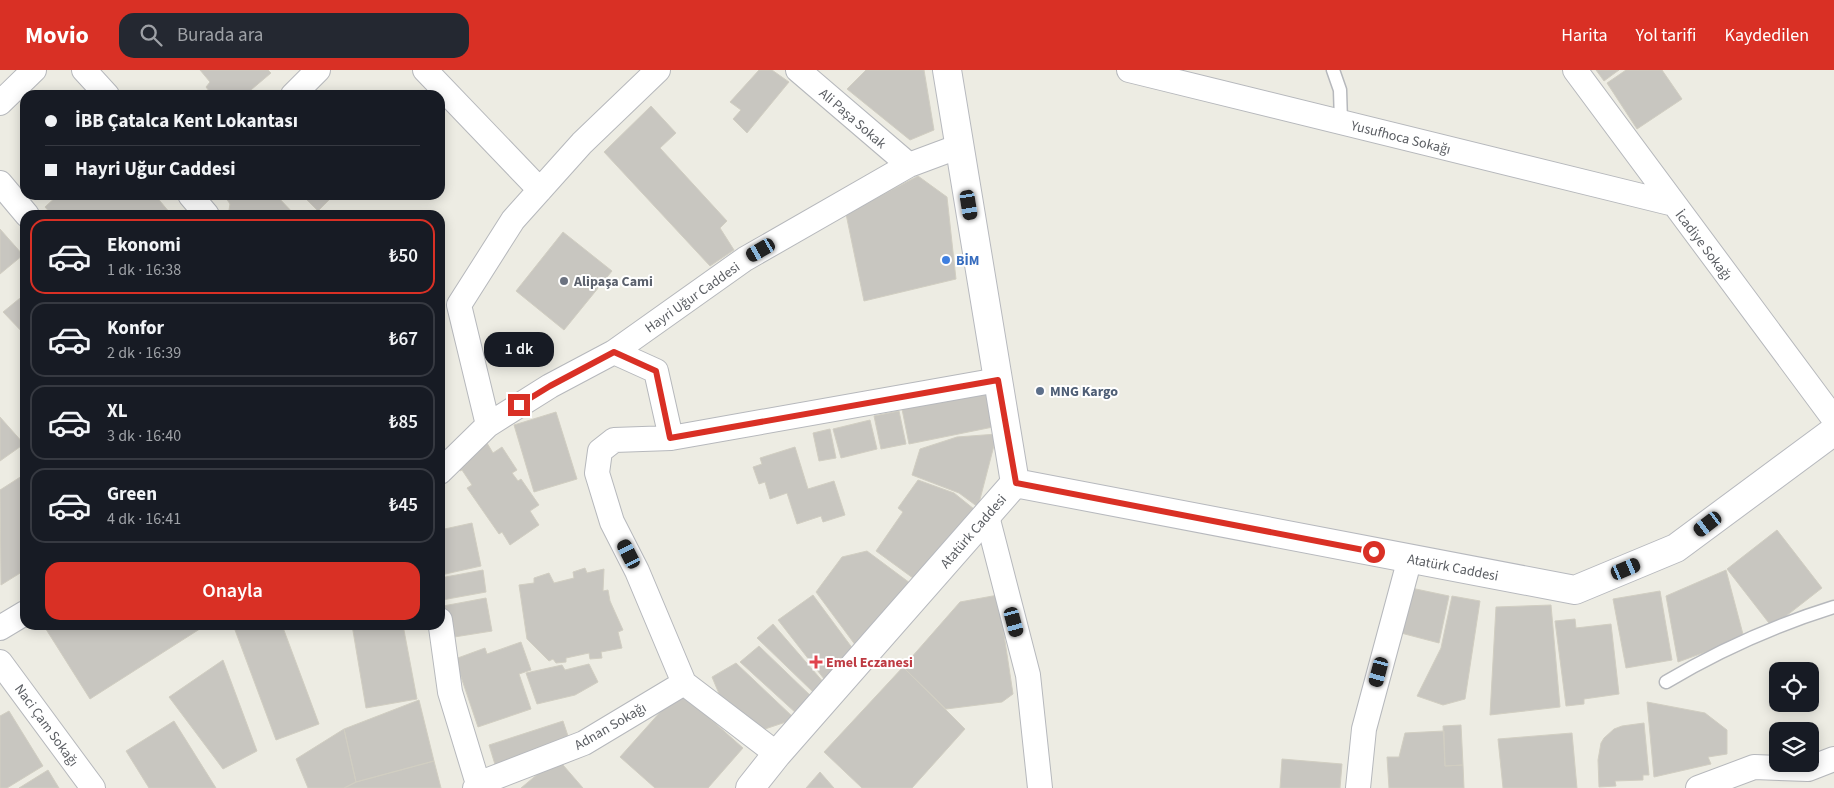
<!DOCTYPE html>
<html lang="tr">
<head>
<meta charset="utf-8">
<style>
	:root { --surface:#171b24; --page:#242831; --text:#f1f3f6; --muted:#9ea1a6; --line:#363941; --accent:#d93025 }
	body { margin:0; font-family:"Source Sans 3",sans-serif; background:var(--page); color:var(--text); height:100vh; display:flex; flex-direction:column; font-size:19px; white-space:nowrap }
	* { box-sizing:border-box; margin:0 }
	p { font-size:16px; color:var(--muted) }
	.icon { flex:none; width:28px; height:28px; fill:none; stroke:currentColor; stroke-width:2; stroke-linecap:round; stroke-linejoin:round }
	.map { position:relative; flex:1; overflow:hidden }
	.details { position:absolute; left:20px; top:140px; width:425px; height:420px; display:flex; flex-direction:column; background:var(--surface); border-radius:15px; box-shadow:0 2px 12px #0003 }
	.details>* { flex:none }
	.hud { position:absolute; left:20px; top:20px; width:425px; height:110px; border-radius:15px; box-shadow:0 2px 12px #0003; display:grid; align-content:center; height:110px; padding:0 25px; background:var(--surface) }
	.controls { position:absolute; left:1769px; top:592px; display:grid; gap:10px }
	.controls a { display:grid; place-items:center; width:50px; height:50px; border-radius:10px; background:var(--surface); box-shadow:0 2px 12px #0003; font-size:25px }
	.end { position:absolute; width:22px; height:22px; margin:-11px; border:6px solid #d93025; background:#fff; box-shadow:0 0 0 2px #fff }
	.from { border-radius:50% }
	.bubble { position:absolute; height:35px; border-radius:15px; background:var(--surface); box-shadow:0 2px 12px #0003; font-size:16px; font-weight:600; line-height:35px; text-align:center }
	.car { position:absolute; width:15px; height:30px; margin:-15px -8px; border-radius:6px; box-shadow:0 0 4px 1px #0007; background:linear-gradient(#222 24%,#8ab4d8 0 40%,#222 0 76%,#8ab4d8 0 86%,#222 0) }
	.hud b { display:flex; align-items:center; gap:18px; height:48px; font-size:19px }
	.hud b+b { border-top:1px solid var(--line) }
	.hud i { width:12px; height:12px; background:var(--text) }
	ul { padding:9px 0 0; list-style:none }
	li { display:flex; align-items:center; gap:15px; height:75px; margin:0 10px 8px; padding:0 15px; border:2px solid var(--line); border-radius:15px }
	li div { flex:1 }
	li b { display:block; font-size:19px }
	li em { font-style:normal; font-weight:600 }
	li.current { border-color:var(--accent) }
	li>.icon { width:45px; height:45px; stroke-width:1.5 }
	.button { display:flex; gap:10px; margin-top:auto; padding:10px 25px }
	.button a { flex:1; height:58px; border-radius:15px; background:var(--accent); color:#fff; font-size:20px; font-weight:600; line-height:58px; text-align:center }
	header { display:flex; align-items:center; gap:30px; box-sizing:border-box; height:70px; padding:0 25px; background:var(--accent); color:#fff }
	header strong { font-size:24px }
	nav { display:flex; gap:28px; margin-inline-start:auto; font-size:18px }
	.search { width:350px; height:45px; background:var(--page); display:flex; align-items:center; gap:12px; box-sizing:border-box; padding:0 18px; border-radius:15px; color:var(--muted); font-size:19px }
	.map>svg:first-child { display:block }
	.building { fill:#c8c6c0; stroke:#d1cec2 }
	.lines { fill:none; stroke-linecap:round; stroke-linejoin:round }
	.lane-casing { stroke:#b6b8bc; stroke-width:15 }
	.street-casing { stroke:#b6b8bc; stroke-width:26 }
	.secondary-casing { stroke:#b7b9be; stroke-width:30 }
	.lane { stroke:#fff; stroke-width:12 }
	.street { stroke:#fff; stroke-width:24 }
	.secondary { stroke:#fff; stroke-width:28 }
	.route { stroke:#d93025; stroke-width:6 }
	.shop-dot { fill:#3f7fe0; stroke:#fff; stroke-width:2 }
	.worship-dot { fill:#6b7280; stroke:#fff; stroke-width:2 }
	.service-dot { fill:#5c6f8a; stroke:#fff; stroke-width:2 }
	.health-dot { fill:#e0444e; stroke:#fff; stroke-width:2 }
	.labels { text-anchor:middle; stroke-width:4; stroke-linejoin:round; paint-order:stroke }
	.street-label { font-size:14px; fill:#5b5e63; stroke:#fff }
	.shop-label { font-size:14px; font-weight:bold; fill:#366cbe; stroke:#fff; text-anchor:start }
	.worship-label { font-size:14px; font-weight:bold; fill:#5b616d; stroke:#fff; text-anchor:start }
	.service-label { font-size:14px; font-weight:bold; fill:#4e5e75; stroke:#fff; text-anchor:start }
	.health-label { font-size:14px; font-weight:bold; fill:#be3a42; stroke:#fff; text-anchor:start }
</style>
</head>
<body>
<header>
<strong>Movio</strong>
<div class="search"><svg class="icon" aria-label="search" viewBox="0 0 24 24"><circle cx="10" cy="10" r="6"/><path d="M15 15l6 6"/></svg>Burada ara</div>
<nav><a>Harita</a><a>Yol tarifi</a><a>Kaydedilen</a></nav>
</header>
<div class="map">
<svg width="1834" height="718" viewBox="0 0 1834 718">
	<rect width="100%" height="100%" fill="#edece3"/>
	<path class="building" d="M200 0H268L271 3 245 25H212L206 17 210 12Z
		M759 0H772L789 12 747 63 733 49 741 40 730 32Z
		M866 0H924L934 60 910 70 847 19Z
		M1596 0H1619L1604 11Z
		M1626 0H1662L1682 29 1637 59 1607 13Z
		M651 36 676 63 660 78 727 151 720 158 734 180 710 196 604 82Z
		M918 106 947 127 956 209 864 231 846 144Z
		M58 125H155L170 143 167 145H52L45 137Z
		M224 125H276L295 145H234L229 140 230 134Z
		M302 125H334L318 141Z
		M0 159 23 185 0 204Z
		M563 162 612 201 564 260 516 221Z
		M25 224V265L3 242Z
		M992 321 998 356 909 374 902 339Z
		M899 341 906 374 881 379 874 346Z
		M556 342 577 409 534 422 514 355Z
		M0 347 24 374 0 391Z
		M870 350 877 379 841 388 833 359Z
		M830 359 836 388 819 391 813 363Z
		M997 364 978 437 959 423 912 405 920 379 957 367Z
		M487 373 493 383 502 377 517 400 512 403 518 411 521 409 539 435 530 441 539 455 510 475 502 462 499 464 467 418 472 415 462 400 460 401 455 394Z
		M795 377 808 419 834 411 845 445 823 452 821 446 797 454 787 423 770 429 765 412 759 414 753 397 762 394 760 388Z
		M25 404V500L1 515 0 420Z
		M918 410 954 423 974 439 917 511 876 481 903 442 898 438Z
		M472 453 481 496 441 505 440 485H442L440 460Z
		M1777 460 1822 518 1772 557 1727 499Z
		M867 481 914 516 859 580 816 522 842 487Z
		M585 498 587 503 604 499 603 521 608 520 610 531 623 560 618 562 622 578 601 582 602 588 590 589 589 583 566 588V592L556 593 553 589 549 591 527 569 519 515 534 513V508L549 503 554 513 574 508 573 502Z
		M483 500 486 522 442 530 440 508Z
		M1726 500 1744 568 1678 592 1666 526Z
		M1411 518 1449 526 1439 573 1401 563Z
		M1660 521 1672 590 1626 598 1613 529Z
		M813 525 856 583 828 614 778 550Z
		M998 525 1013 624 1002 632 946 639 903 597 960 532Z
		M1452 526 1480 531 1465 629 1443 635 1417 626 1441 578Z
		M486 528 492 561 448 568 443 536Z
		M1551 535 1560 637 1490 645 1496 537Z
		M1575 549 1576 558 1611 554 1619 624 1584 629V634L1566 636 1555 551Z
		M773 554 825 614 814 623 757 568Z
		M45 555H206L90 629 44 556Z
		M248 555H282L319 654 276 670 235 560Z
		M352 555H403L417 629 366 638Z
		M521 572 531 600 519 604 531 639 478 657 455 589 485 578 487 584Z
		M759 576 812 627 797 644 740 592Z
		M223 590 257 681 223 699 169 627Z
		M736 593 793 647 789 651 759 661 720 626 712 607Z
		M589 594 598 612 575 625 537 634 526 603 562 595 565 600Z
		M903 597 965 659 912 718H862L824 682Z
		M679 621 743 678 708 718H655L620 687Z
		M419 630 434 691 356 712 344 659Z
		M1647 632 1705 643 1727 660V684L1708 687 1711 694 1654 707Z
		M9 641 43 696 7 718H0V646Z
		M174 651 216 718H149L126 681Z
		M563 651 570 672 497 701 489 675Z
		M1644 653 1649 705H1643V710L1615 711 1616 716 1599 717 1598 690 1601 673 1604 668 1614 659 1622 656Z
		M1461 655 1463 695 1445 696 1443 656Z
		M344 659 356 712 344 718H308L296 689Z
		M1444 661 1445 696 1463 695 1464 718H1389L1387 687H1399L1405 663Z
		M1572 663 1577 718H1503L1498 669Z
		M557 688 583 718H521Z
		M1282 689 1342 694 1340 718H1280Z
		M434 691 441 718H344L356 712Z
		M48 700 59 718H19Z
		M820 702 834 718H806Z"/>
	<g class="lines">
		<defs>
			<path id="lane" d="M1333 0 1340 20 1341 52
				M1666 612C1718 581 1776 555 1834 537"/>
			<path id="street" d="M84 0 107 25
				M425 0 540 120
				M798 0 909 95
				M1129 0 1674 134
				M1575 0 1834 349
				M293 25 318 0
				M0 33 34 0
				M0 113 27 145
				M190 125 207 145
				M614 282 656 301 671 368 998 310
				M488 355 459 235 513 150 582 73 658 0
				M671 368 614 370 600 381 597 403 612 452 637 501 684 613 777 684
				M440 402 488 355 550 316 614 282 745 189 909 95 960 76
				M987 446 1028 605 1040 718
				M440 550 450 622 478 714 482 718
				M0 558 25 543
				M0 592 93 718
				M475 718 478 714 584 673 684 613
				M1358 718 1364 659 1410 488
				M1698 718 1754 697 1808 699 1834 689"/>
			<path id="secondary" d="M947 0 1015 413
				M750 718 777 684 1015 413 1575 520 1676 478 1834 361"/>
		</defs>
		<use href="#lane" class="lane-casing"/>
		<use href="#street" class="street-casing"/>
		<use href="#secondary" class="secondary-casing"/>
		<use href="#lane" class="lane"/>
		<use href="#street" class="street"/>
		<use href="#secondary" class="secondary"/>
	</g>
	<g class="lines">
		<path class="route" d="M519 335 550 316 614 282 656 301 670 368 998 310 1016 413 1374 482"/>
	</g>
	<circle class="shop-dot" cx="946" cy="190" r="5"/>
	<circle class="worship-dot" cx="564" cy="211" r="5"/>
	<circle class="service-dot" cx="1040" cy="321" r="5"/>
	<path class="health-dot" d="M813.5 584.5h5v5h5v5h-5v5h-5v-5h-5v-5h5z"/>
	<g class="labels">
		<g class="street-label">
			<text transform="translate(853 48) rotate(41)" y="5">Ali Paşa Sokak</text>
			<text transform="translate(1401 67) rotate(14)" y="5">Yusufhoca Sokağı</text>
			<text transform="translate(1704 175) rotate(53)" y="5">İcadiye Sokağı</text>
			<text transform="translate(692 227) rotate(-35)" y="5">Hayri Uğur Caddesi</text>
			<text transform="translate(973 461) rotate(-49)" y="5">Atatürk Caddesi</text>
			<text transform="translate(1453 497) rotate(11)" y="5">Atatürk Caddesi</text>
			<text transform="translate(47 655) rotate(54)" y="5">Naci Çam Sokağı</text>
			<text transform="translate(610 656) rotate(-30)" y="5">Adnan Sokağı</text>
		</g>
		<g class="shop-label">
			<text x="956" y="195">BİM</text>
		</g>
		<g class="worship-label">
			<text x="574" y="216">Alipaşa Cami</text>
		</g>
		<g class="service-label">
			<text x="1050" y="326">MNG Kargo</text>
		</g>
		<g class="health-label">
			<text x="826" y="597">Emel Eczanesi</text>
		</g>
	</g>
</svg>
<div class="controls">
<a><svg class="icon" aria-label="locate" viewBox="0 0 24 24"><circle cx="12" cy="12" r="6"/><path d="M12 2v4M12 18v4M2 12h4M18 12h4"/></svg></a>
<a><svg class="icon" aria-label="layers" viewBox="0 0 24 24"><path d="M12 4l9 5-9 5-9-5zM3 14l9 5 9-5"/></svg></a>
</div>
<i class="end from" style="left:1374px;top:482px"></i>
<i class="end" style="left:519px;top:335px"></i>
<div class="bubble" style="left:484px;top:262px;width:70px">1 dk</div>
<i class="car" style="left:969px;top:135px;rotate:171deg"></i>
<i class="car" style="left:761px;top:180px;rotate:240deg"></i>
<i class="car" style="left:1708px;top:454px;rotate:233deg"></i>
<i class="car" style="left:629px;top:484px;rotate:333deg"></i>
<i class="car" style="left:1626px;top:499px;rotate:67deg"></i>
<i class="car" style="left:1014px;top:552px;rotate:165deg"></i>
<i class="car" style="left:1379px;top:602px;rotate:195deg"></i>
<div class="hud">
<b><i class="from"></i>İBB Çatalca Kent Lokantası</b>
<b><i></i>Hayri Uğur Caddesi</b>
</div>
<section class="details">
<ul>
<li class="current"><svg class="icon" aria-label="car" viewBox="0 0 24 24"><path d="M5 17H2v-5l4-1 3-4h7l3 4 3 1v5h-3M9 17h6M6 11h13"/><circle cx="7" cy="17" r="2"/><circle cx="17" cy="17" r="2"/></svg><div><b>Ekonomi</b><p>1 dk · 16:38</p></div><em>₺50</em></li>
<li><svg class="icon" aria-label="car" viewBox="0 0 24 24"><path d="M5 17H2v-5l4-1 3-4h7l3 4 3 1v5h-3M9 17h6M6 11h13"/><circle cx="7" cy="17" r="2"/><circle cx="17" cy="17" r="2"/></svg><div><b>Konfor</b><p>2 dk · 16:39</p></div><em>₺67</em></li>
<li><svg class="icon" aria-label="car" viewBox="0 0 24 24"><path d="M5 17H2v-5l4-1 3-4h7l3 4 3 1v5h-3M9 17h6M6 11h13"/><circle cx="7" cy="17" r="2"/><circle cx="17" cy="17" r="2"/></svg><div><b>XL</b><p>3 dk · 16:40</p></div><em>₺85</em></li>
<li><svg class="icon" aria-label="car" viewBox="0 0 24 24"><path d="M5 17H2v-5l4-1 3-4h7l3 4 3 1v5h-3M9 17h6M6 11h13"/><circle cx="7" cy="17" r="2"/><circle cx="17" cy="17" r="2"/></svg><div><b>Green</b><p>4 dk · 16:41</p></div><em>₺45</em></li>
</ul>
<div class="button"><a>Onayla</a></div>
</section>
</div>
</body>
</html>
